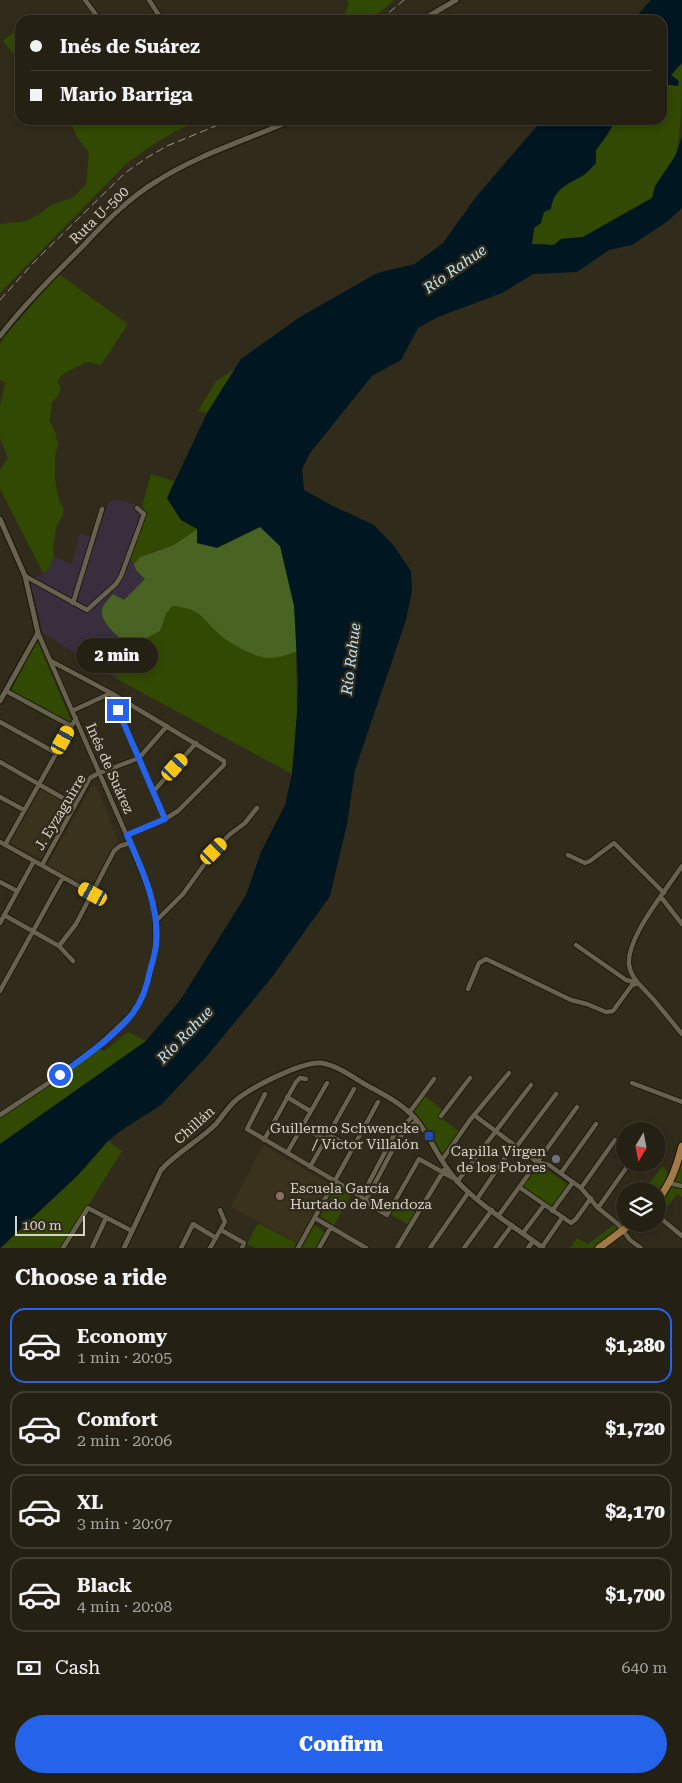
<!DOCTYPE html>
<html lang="en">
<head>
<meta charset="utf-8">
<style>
	:root { --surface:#252014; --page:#2d281d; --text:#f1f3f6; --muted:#a3a3a0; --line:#423e34; --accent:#2563eb }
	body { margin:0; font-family:"Roboto Serif",serif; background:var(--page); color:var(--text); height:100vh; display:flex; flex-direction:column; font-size:19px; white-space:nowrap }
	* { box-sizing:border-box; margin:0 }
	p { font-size:16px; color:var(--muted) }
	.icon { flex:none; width:28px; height:28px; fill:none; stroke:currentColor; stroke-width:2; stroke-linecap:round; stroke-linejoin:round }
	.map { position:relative; height:1248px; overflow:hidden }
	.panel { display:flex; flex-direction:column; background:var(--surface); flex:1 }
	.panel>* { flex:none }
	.banner { position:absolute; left:15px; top:15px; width:652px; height:110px; border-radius:15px; box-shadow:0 2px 8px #0003,0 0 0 1px var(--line); display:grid; align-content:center; height:110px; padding:0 15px; background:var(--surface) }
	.needle { width:32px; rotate:190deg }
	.fabs { position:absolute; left:616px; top:1122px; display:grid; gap:10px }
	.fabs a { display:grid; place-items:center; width:50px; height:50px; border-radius:50%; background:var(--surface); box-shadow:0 2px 8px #0003,0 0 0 1px var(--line); font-size:25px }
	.scale { position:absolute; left:15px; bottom:12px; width:70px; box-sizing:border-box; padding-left:5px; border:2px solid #d6d2c8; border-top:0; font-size:14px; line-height:18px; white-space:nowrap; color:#d6d2c8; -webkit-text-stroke:4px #312b1b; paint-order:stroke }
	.end { position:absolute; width:22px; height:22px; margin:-11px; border:6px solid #2563eb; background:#fff; box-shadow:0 0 0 2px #fff }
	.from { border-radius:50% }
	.bubble { position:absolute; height:35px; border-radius:18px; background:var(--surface); box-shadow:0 2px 8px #0003,0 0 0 1px var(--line); font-size:16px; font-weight:800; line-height:35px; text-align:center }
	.car { position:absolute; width:15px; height:30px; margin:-15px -8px; border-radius:6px; box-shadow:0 0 4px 1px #0007; background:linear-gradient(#f5c518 24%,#345 0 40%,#f5c518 0 76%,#345 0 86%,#f5c518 0) }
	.banner b { display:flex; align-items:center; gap:18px; height:48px; font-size:19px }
	.banner b+b { border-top:1px solid var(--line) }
	.banner i { width:12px; height:12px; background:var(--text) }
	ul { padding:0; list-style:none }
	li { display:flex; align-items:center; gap:15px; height:75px; margin:0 10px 8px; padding:0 5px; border:2px solid var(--line); border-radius:15px }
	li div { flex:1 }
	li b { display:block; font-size:19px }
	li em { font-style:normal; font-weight:800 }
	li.selected { border-color:var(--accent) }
	li>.icon { width:45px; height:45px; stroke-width:1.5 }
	h2 { padding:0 15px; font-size:22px; line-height:60px }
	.pay { display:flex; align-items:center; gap:12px; height:55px; padding:0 15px; font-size:19px }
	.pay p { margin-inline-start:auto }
	.cta { display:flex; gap:10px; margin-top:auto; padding:10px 15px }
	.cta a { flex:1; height:58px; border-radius:30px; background:var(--accent); color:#fff; font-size:20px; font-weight:800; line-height:58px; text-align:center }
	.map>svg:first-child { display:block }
	.industrial { fill:#382e3e }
	.built { fill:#3a321c }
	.green { fill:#314902 }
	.forest { fill:#496322 }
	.water { fill:#001621 }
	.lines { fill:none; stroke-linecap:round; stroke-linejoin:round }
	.minor-casing { stroke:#191305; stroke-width:6 }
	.tertiary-casing { stroke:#191305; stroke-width:7 }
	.primary-casing { stroke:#191305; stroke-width:9 }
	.minor { stroke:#676150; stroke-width:4.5 }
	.tertiary { stroke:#676150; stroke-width:5 }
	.primary { stroke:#a37a47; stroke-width:7 }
	.rail { stroke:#9b968a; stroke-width:1; stroke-dasharray:8 4; stroke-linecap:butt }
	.route { stroke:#2563eb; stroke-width:6 }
	.transit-dot { fill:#1a4fb4; stroke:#312b1b; stroke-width:2 }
	.worship-dot { fill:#6b7280; stroke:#312b1b; stroke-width:2 }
	.education-dot { fill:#8d6e63; stroke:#312b1b; stroke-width:2 }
	.labels { text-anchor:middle; stroke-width:5; stroke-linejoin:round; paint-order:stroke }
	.street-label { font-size:14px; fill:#d6d2c8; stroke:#312b1b }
	.poi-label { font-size:14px; fill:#d6d2c8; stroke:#312b1b; text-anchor:end }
	.water-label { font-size:15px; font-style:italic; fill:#bce5f9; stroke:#312b1b }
</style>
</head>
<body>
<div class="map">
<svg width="682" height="1248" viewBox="0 0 682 1248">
	<rect width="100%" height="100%" fill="#312b1b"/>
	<path class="industrial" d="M114 499 142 506 146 513 130 559 134 564 136 570 146 579 105 620 125 643 128 651 115 678 43 633 30 581 48 570 54 557 72 564 80 533 95 538 109 503Z"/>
	<path class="built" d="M97 786 118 842 91 889 47 865 91 787Z
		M40 788 71 805 41 859 10 843Z
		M263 1145 331 1185 298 1243 231 1207Z"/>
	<path class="green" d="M346 0H394L371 20H342L349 4Z
		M18 28 20 31V63L3 41Z
		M682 63C682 91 682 128 676 153 669 170 657 179 652 198L583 237 561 239 555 245 532 244 534 228C542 222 540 221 544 212 549 203 562 186 570 181L605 138 616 120H662L663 84 667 86 671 75Z
		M70 120H140L145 122 156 120H203L180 129 157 142 128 162 0 293V224L26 221 40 214 51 205 74 197 86 184 89 153 77 137Z
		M60 275 128 324 101 365 86 362 62 375 57 381 61 388 59 395 52 402 50 422 55 431 58 445 55 456V479L59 500 64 509 62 517 57 524 53 546 54 557 48 570 43 573 0 489V470L8 458 0 438V406L5 383 0 380V344L3 338 56 277Z
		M235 369 207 413 198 411 216 381Z
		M151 474 174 481 167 498 181 520 198 529C190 535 183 541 174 545 159 551 145 551 134 564L130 559 146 513 142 506Z
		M171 606 187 607 200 614 220 635 290 654 296 651 297 713 292 774 115 678 128 651 125 643H138L160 631 166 614Z
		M37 640 71 720 69 723 11 690Z
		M128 1032 146 1041 0 1144V1116L51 1083 99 1049 104 1051Z
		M424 1095 442 1110 438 1116 459 1131 441 1156 412 1113Z
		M108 1141 122 1151 62 1248H1L79 1174Z
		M682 1151V1197L677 1194 660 1216C651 1204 676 1164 682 1151Z
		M662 1166 667 1171C667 1179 663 1187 658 1194V1191H644Z
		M536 1167 547 1170 569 1185 551 1211 520 1190Z
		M336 1188 351 1196 334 1225 320 1216Z
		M398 1202 416 1213 409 1225 391 1215Z
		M625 1214V1224L593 1248H570L577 1238 588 1244 618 1222Z
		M258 1223 296 1243 294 1248H255L247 1244Z
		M314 1225 328 1234 319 1248H301Z"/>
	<path class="forest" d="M261 521 284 544 299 606 301 649C292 654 282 657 271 658 257 659 230 644 219 634 199 616 202 609 172 606L166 614 160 631 138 643H125C117 635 97 620 103 607 105 602 110 598 113 594L124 600 145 579 136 570 134 564 140 557 174 545 202 526Z"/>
	<path class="water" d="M651 0H682V63L671 75 679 81 678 86 663 84 662 20H633Z
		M542 120H616L605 138 596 150V163C592 167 588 172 584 175 569 184 554 187 551 209L544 212 541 223 534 228 532 244 554 245 561 239 583 237 652 198 655 186 676 155 682 136V208L668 221 632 245 609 250 577 272 533 274 502 293 438 317 418 328 401 360 372 376 310 453 302 469 304 490 331 505 374 525 394 546 411 571 412 591 406 620 355 770 347 824 330 896 272 977 207 1056 161 1105 122 1130 108 1141 79 1174 0 1248V1144L146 1041 181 999 246 895 261 852 285 805 292 774 297 713 298 681 294 606 280 546 260 527 217 548 197 543V529L181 520 167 498 207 413 241 359 300 317 377 273 415 264 443 243 476 197Z"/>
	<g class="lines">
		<defs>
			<path id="minor" d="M85 0 100 20
				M149 0 162 20
				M25 576 87 610 116 584 121 576 144 514 137 508
				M73 603 102 509
				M51 661 111 693 224 761V765L178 811 165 819 127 835
				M6 691 71 726
				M72 711 111 693 165 819
				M0 722 56 753
				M0 762 75 805
				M153 792 196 743
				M0 797 24 810
				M0 842 93 894
				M5 845 76 718
				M568 855 585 863 590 861 614 843 664 893
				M42 865 90 778 97 774 139 758 167 726
				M0 882 17 891
				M661 897 682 924
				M4 915 59 946 73 961
				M156 921 183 894 214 851 229 835 245 823 257 808
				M0 923 34 861
				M576 945 626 980 638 983 654 1000 682 1034
				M59 946 76 924 114 851 120 846 130 843
				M468 989 479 963 486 959 571 1000 587 1004 606 1012 613 1011 632 985 638 983C635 979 631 974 630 969 621 943 668 888 682 866
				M0 991 63 877
				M632 1083 682 1102
				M265 1094 247 1129 357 1194 366 1200 370 1205 387 1215 419 1159 453 1178
				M287 1097 310 1111
				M408 1112 412 1109 434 1079
				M0 1115 47 1084 97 1047 133 1013 140 1002 148 982 156 945 155 910 146 882 130 843 38 633
				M474 1115 537 1162 549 1165 581 1188 598 1208 618 1224 630 1240 641 1248
				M441 1116 470 1078
				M302 1127 326 1140
				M329 1135 353 1148
				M264 1140 296 1082 300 1078 306 1079
				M287 1153 327 1083
				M442 1160 470 1120 509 1073
				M310 1167 354 1089
				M561 1173 596 1124
				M457 1182 531 1085
				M669 1183 682 1186
				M519 1187 571 1223 576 1219 591 1198
				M581 1188 615 1140
				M357 1194 364 1192 394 1135 413 1116
				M477 1199 511 1149 517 1146 556 1094
				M366 1200 399 1138 417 1120
				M598 1208 629 1164
				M552 1211 573 1182
				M499 1215 577 1107
				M658 1216 682 1236
				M315 1218 366 1248
				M221 1230 244 1243 242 1248
				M523 1233 544 1205
				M542 1247 562 1218
				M63 1248 88 1208 132 1231
				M92 1248 106 1218
				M181 1248 193 1224 216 1238
				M210 1248 225 1222 220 1210
				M298 1248 378 1102
				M319 1248 331 1227
				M397 1248 444 1170
				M430 1248 468 1193
				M464 1248 492 1210
				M495 1248 512 1225
				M528 1248 533 1241"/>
			<path id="tertiary" d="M422 20 456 0
				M0 336C24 305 52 277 80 249 104 224 127 199 157 181 199 154 247 140 292 120
				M0 519 25 576 38 633 0 701
				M124 1248 161 1170C177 1152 199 1141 216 1124 223 1116 228 1107 235 1101 250 1088 302 1061 321 1063 337 1065 354 1078 368 1086 385 1095 402 1104 415 1118 431 1137 439 1162 457 1181 479 1205 516 1228 543 1248"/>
			<path id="primary" d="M658 1200C672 1180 676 1169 682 1146
				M599 1248 631 1224"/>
		</defs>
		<use href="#minor" class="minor-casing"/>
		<use href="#tertiary" class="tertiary-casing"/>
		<use href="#primary" class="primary-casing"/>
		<use href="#minor" class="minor"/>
		<use href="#tertiary" class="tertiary"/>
		<use href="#primary" class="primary"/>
		<path class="rail" d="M380 20 404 0
			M0 300 35 261 125 173 148 157 167 146 230 120"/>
	</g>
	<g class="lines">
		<path class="route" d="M60 1075C84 1057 114 1037 133 1013 142 1001 147 986 150 971 152 963 155 954 156 945 160 907 142 869 127 835L165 819 118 710"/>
	</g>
	<rect class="transit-dot" x="424" y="1131" width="10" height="10" rx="2.5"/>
	<circle class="worship-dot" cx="556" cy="1159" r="5"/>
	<circle class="education-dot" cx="280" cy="1196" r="5"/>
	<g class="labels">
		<g class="street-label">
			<text transform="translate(99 215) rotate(-44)" y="5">Ruta U-500</text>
			<text transform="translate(110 768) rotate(66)" y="5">Inés de Suárez</text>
			<text transform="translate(60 812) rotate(-59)" y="5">J. Eyzaguirre</text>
			<text transform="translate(194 1125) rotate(-42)" y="5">Chillán</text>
		</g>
		<g class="poi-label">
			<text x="419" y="1133">Guillermo Schwencke<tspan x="419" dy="16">/ Víctor Villalón</tspan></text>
			<text x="546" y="1156">Capilla Virgen<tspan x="546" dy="16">de los Pobres</tspan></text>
			<text x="290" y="1193" text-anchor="start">Escuela García<tspan x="290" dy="16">Hurtado de Mendoza</tspan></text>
		</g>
		<g class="water-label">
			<text transform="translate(455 269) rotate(-35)" y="5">Río Rahue</text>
			<text transform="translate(351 659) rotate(-83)" y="5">Río Rahue</text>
			<text transform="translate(185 1035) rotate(-46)" y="5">Río Rahue</text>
		</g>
	</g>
</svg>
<div class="fabs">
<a><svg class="needle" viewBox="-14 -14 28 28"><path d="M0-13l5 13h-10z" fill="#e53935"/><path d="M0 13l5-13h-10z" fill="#a3a3a0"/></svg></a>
<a><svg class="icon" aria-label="layers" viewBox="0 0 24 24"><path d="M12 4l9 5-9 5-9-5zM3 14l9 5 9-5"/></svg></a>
</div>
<div class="scale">100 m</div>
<i class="end from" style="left:60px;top:1075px"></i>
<i class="end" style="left:118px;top:710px"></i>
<div class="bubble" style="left:76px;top:638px;width:82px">2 min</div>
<i class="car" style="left:63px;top:740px;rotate:29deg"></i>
<i class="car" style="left:175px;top:767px;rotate:42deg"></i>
<i class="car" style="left:214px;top:851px;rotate:44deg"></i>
<i class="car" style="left:93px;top:894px;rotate:299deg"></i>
<div class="banner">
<b><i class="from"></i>Inés de Suárez</b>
<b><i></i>Mario Barriga</b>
</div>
</div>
<section class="panel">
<h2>Choose a ride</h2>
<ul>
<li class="selected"><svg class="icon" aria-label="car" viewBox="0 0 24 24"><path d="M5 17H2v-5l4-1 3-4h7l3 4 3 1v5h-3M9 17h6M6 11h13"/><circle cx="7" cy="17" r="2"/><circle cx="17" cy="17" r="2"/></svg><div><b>Economy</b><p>1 min · 20:05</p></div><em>$1,280</em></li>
<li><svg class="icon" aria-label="car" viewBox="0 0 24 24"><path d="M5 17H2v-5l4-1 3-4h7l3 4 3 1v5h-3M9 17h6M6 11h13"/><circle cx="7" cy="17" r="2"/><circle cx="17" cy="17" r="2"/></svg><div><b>Comfort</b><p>2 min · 20:06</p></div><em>$1,720</em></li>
<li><svg class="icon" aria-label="car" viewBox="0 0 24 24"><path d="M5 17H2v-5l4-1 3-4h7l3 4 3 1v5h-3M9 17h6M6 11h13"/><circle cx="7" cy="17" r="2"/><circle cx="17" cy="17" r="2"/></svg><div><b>XL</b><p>3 min · 20:07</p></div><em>$2,170</em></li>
<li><svg class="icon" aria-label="car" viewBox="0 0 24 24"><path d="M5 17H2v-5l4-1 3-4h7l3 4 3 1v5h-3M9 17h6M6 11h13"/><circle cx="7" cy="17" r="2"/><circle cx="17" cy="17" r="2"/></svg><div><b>Black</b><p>4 min · 20:08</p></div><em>$1,700</em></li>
</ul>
<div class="pay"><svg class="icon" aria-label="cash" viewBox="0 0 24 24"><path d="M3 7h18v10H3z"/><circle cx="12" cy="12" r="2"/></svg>Cash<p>640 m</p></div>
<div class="cta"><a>Confirm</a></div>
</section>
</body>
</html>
